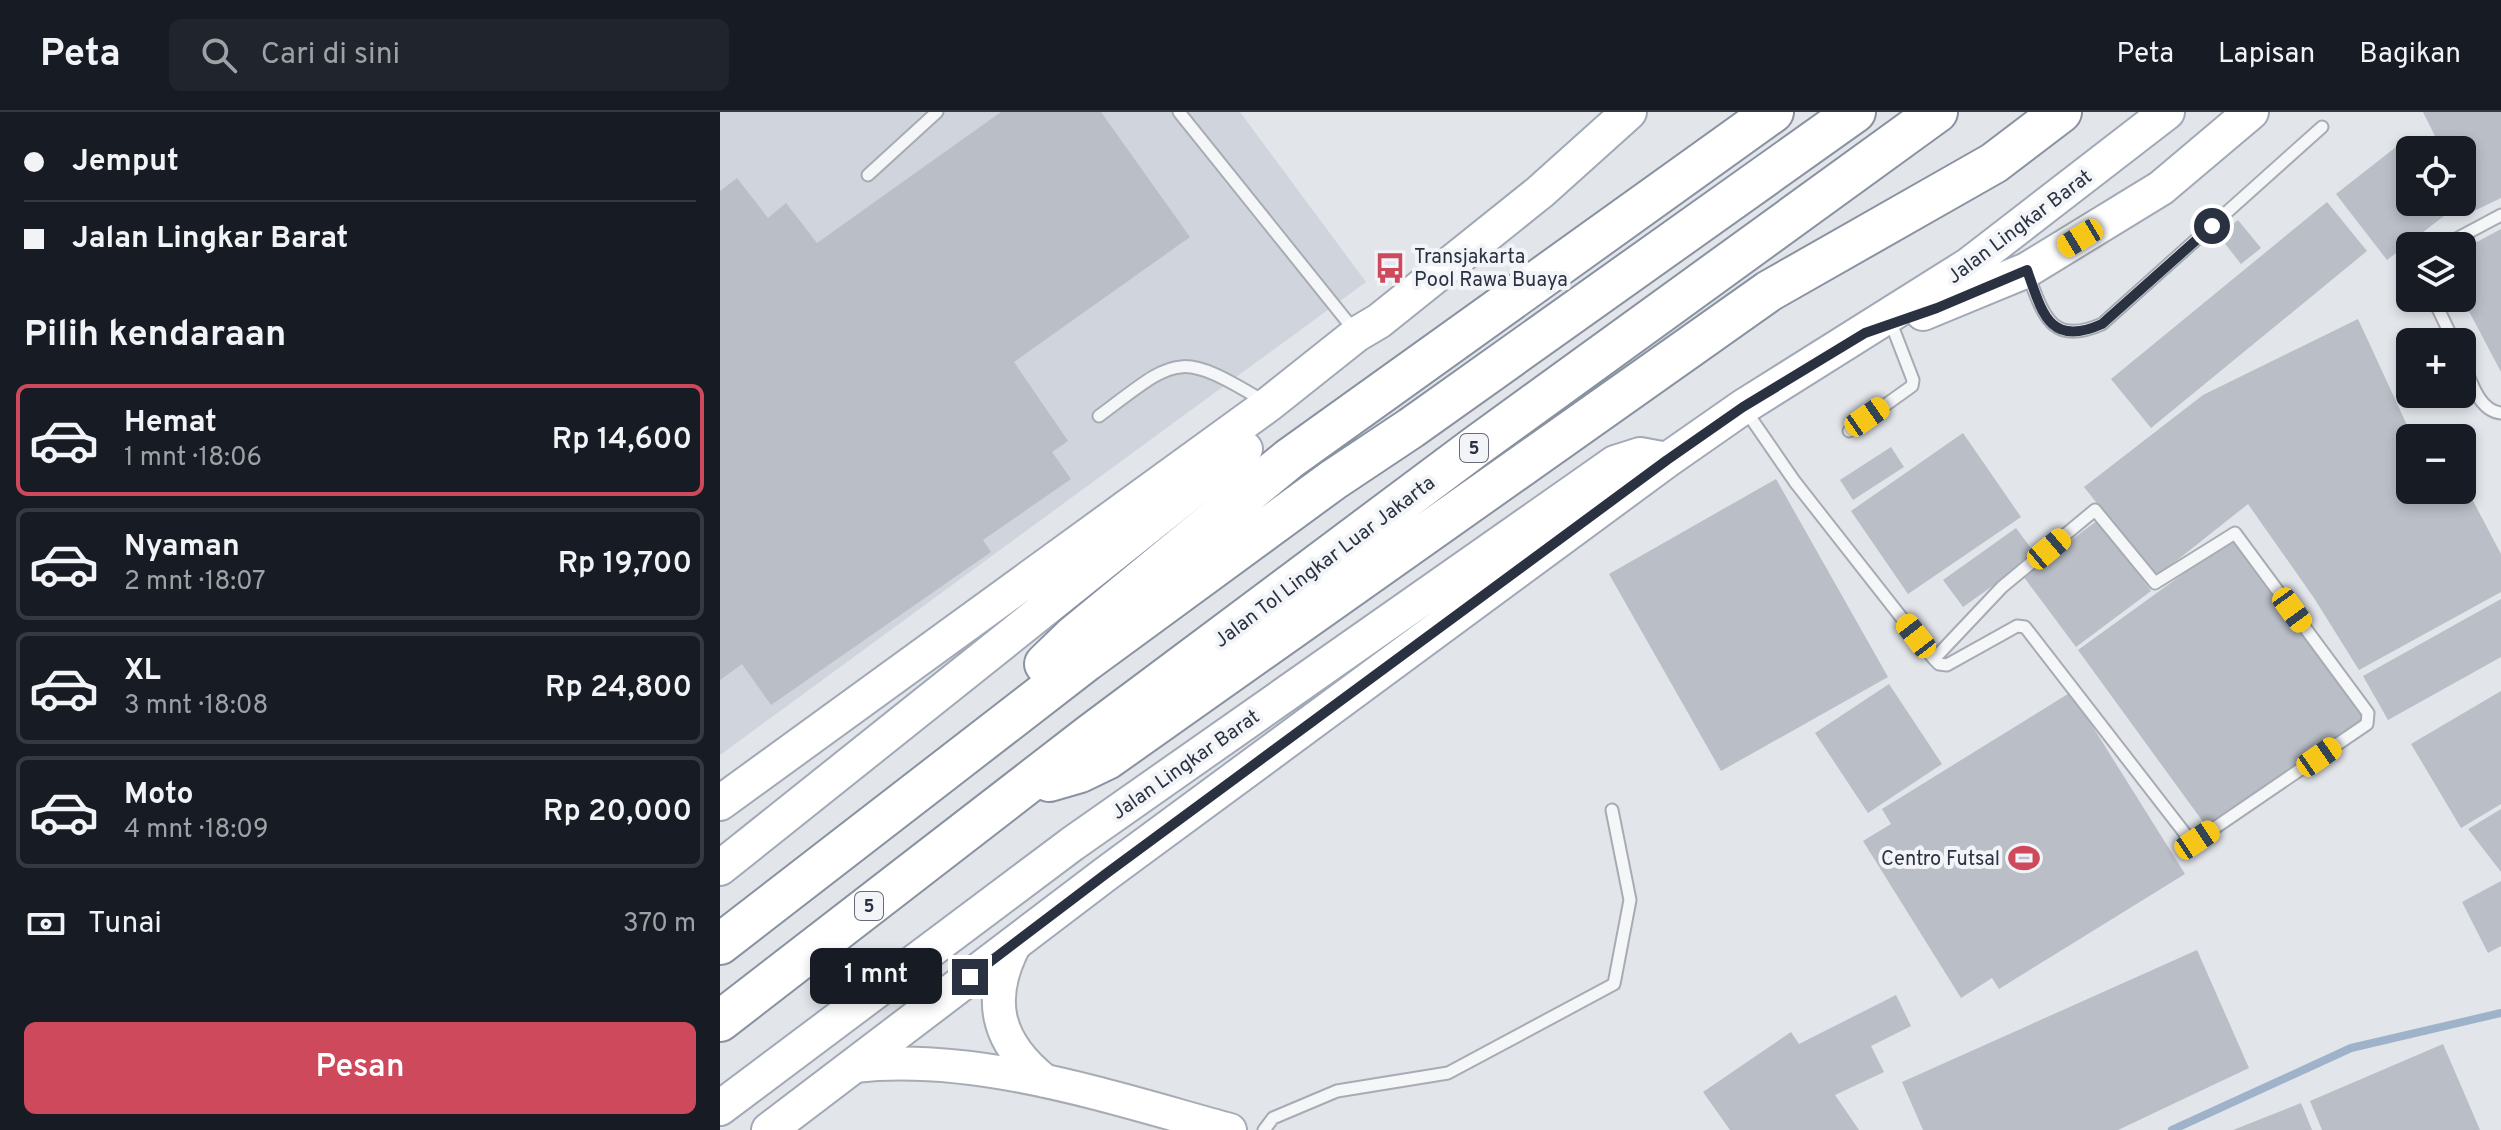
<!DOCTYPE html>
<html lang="id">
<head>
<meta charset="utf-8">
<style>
	:root { --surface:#171b24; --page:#20242c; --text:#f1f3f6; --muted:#9ea1a6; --line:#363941; --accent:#cd495b }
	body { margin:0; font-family:Overpass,sans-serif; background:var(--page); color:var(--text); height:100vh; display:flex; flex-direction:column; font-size:30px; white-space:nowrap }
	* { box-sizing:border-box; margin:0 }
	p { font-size:26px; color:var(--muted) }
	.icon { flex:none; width:44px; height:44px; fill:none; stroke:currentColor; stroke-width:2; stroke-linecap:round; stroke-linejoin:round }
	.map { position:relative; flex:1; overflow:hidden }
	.details { display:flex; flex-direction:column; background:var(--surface); width:720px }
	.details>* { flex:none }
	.banner { display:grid; align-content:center; height:176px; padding:0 24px; background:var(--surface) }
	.tools { position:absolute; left:1676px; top:24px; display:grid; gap:16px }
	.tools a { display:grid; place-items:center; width:80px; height:80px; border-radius:12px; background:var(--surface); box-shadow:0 4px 12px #0003; font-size:40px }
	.end { position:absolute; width:36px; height:36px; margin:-18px; border:10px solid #2a3242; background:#fff; box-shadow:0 0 0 4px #fff }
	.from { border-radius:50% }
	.bubble { position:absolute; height:56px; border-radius:12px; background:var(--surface); box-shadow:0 4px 12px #0003; font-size:26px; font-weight:600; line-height:56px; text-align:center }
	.car { position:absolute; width:24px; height:48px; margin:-24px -12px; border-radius:10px; box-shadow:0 0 6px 2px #0007; background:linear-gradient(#f5c518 24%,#345 0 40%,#f5c518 0 76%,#345 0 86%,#f5c518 0) }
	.banner b { display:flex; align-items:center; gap:28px; height:76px; font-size:30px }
	.banner b+b { border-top:2px solid var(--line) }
	.banner i { width:20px; height:20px; background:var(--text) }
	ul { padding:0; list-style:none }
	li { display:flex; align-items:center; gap:24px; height:112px; margin:0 16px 12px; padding:0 8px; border:4px solid var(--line); border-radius:12px }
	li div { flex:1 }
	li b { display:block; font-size:30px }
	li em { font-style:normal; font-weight:600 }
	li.current { border-color:var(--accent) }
	li>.icon { width:72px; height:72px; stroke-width:1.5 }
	h2 { padding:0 24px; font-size:36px; line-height:96px }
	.pay { display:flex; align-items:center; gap:20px; height:88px; padding:0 24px; font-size:30px }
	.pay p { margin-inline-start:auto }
	.action { display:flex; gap:16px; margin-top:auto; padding:16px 24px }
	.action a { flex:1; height:92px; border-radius:12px; background:var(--accent); color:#fff; font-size:32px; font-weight:600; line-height:92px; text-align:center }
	header { display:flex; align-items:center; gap:48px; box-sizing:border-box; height:112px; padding:0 40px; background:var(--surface); border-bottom:2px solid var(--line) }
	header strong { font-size:38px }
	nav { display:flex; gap:44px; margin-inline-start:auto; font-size:28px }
	.search { width:560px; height:72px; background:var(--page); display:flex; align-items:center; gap:20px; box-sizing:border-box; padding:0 28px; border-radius:12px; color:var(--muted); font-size:30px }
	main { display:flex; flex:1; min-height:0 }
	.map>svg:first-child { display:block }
	.built { fill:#d0d4dc }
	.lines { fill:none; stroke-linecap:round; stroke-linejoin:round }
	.stream { stroke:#9eb2ca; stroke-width:8 }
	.building { fill:#b9bec7 }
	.lane-casing { stroke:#a7acb4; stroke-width:15 }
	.secondary-casing { stroke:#a7acb4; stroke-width:36 }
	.primary-casing { stroke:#a1a9b6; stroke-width:38 }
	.highway-casing { stroke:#8992a1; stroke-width:44 }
	.lane { stroke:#f5f6f8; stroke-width:11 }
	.secondary { stroke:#fff; stroke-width:32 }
	.primary { stroke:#fff; stroke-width:34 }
	.highway { stroke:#fff; stroke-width:40 }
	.route { stroke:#2a3242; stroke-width:10 }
	.labels { text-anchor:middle; stroke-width:8; stroke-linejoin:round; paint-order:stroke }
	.shield { fill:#f2f4f8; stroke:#666c79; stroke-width:2 }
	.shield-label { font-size:18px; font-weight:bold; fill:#2a3242 }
	.street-label { font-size:20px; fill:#2a3242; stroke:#f2f4f8 }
	.poi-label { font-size:20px; fill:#2a3242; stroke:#f2f4f8; text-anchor:start }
</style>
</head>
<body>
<header>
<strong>Peta</strong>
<div class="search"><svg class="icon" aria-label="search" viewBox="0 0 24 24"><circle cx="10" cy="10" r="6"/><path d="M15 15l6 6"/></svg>Cari di sini</div>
<nav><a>Peta</a><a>Lapisan</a><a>Bagikan</a></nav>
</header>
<main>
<section class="details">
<div class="banner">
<b><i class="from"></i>Jemput</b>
<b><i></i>Jalan Lingkar Barat</b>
</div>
<h2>Pilih kendaraan</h2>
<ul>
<li class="current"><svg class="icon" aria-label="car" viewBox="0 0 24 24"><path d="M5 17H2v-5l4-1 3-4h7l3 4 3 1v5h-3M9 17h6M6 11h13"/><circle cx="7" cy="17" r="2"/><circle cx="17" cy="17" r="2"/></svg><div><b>Hemat</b><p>1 mnt · 18:06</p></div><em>Rp 14,600</em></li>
<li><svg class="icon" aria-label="car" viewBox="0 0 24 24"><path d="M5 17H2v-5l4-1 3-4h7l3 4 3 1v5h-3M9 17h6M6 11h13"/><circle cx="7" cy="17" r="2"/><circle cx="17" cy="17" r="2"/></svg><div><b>Nyaman</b><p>2 mnt · 18:07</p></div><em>Rp 19,700</em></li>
<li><svg class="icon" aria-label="car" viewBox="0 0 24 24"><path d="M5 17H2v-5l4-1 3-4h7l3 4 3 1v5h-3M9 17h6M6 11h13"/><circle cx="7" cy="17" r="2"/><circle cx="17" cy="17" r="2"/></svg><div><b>XL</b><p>3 mnt · 18:08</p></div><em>Rp 24,800</em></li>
<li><svg class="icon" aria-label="car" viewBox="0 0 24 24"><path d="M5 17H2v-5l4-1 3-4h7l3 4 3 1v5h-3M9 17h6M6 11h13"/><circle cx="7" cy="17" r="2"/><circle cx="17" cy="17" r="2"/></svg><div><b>Moto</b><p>4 mnt · 18:09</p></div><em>Rp 20,000</em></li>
</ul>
<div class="pay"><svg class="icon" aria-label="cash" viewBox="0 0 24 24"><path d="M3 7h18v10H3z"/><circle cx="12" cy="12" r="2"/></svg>Tunai<p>370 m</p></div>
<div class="action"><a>Pesan</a></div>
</section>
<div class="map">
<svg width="1781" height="1018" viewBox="0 0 1781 1018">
	<rect width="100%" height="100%" fill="#e2e5ea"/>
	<path class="built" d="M0 0H520L646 170 0 643Z"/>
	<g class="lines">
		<path class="stream" d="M1452 1018 1631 936 1781 901"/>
	</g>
	<path class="building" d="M281 0H381L470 125 294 250 348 329 332 340 351 367 263 428 271 440 51 593 22 552 0 568V79L17 66 48 106 66 91 97 131Z
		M1703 0H1781V86L1752 100 1742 79V38H1722Z
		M1690 24 1701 38H1690V90H1742L1667 148 1616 82Z
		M1607 90 1647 139 1431 316 1391 267Z
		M1518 108 1541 136 1521 152 1499 124Z
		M1781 117V260L1742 186V138Z
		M1638 207 1693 326H1690V378H1742V368L1781 442V480L1639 558 1594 486 1528 392 1436 465 1364 375 1483 283Z
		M1243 321 1301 405 1188 482 1131 399Z
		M1171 335 1184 355 1133 388 1120 368Z
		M1056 367 1168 565 1001 659 889 462Z
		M1378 408 1431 479 1356 535 1303 464Z
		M1296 416 1316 443 1243 495 1223 468Z
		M1514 425 1645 606 1489 718 1358 538Z
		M1781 487V545L1668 608 1643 564Z
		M1169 572 1222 652 1148 701 1095 621Z
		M1781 579V692L1741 716 1691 632Z
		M1351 580 1465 762 1279 877 1272 866 1241 886 1143 729 1171 712 1162 697Z
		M1781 697V760L1748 717Z
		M1781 769V834L1768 841 1742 790Z
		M1477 838 1529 956 1398 1018H1203L1182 970Z
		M1176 883 1191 914 1151 934 1164 960 1115 983 1139 1018H1010L983 980 1071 920 1079 932Z
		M1723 932 1760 1018H1602L1590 989Z
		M1581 991 1592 1018H1513Z"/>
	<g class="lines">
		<defs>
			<path id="lane" d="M459 0 634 218
				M148 63 217 0
				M1723 134 1781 103
				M1307 160C1323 201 1330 235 1382 212L1602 15
				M1713 186 1734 230
				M1742 248C1750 266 1758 299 1781 301
				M1026 299 1075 370 1214 547 1219 552 1227 553 1297 514 1305 515 1470 728H1477L1647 612 1648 601 1515 421 1435 471 1375 398 1282 475 1214 547
				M379 304C458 245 457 237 545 290
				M1129 319 1192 274 1193 268 1171 211
				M544 1018 553 1006 617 979 728 961 894 872 910 788 892 698"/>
			<path id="secondary" d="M296 830C266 886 275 929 325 969
				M134 954C258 940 392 986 510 1018"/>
			<path id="primary" d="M1203 201 1307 158 1441 76 1531 0
				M0 691 549 292 637 222 659 209 820 80 909 0
				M0 756 525 337
				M0 996 352 732 895 351 920 343 947 348
				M49 1018 387 761 947 348 1023 295 1249 153 1447 0"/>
			<path id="highway" d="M325 552 354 524 569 347 1053 0
				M329 669 360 660 387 647 1049 179 1274 51 1341 0
				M0 832 366 549 613 368 691 316 1135 0
				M0 909 370 623 755 335 1217 0"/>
		</defs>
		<use href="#lane" class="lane-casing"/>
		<use href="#secondary" class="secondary-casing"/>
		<use href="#primary" class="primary-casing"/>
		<use href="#highway" class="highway-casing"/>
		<use href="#lane" class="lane"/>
		<use href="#secondary" class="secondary"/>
		<use href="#primary" class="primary"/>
		<use href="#highway" class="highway"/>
	</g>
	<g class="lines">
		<path class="route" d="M250 865 387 761 947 348 1023 295 1145 221 1217 196 1307 158C1322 200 1329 236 1382 212L1492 114"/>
	</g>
	<defs>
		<symbol id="bus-bare" viewBox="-9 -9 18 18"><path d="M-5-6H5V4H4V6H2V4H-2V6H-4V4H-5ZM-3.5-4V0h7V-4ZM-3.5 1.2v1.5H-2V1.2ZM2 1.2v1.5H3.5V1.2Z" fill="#cd495b" stroke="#f2f4f8" stroke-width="2.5" paint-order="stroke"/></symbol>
		<symbol id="stadium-bare" viewBox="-9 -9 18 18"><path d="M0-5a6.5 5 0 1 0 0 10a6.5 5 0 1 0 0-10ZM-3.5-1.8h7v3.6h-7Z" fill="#cd495b" stroke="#f2f4f8" stroke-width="2.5" paint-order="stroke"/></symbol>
	</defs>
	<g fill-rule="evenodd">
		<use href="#bus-bare" x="648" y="134" width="44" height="44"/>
		<use href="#stadium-bare" x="1282" y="724" width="44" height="44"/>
	</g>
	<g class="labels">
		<g class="shield">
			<rect x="740" y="322" width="28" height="28" rx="6"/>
			<rect x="135" y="780" width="28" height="28" rx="6"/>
		</g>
		<g class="shield-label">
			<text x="754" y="342">5</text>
			<text x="149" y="800">5</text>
		</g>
		<g class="street-label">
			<text transform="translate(1299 114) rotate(-37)" y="7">Jalan Lingkar Barat</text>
			<text transform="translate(604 449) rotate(-37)" y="7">Jalan Tol Lingkar Luar Jakarta</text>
			<text transform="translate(465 652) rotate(-35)" y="7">Jalan Lingkar Barat</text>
		</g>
		<g class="poi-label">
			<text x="694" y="151">Transjakarta<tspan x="694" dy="23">Pool Rawa Buaya</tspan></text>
			<text x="1280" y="753" text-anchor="end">Centro Futsal</text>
		</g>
	</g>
</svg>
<div class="tools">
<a><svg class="icon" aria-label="locate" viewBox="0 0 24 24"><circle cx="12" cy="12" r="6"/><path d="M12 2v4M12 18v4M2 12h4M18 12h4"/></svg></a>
<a><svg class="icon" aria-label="layers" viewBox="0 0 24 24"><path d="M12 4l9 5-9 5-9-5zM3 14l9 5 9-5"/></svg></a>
<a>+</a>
<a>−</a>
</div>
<i class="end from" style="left:1492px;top:114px"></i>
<i class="end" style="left:250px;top:865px"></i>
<div class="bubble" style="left:90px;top:836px;width:132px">1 mnt</div>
<i class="car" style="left:1360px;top:126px;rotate:239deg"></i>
<i class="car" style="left:1147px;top:305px;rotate:55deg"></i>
<i class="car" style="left:1329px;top:437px;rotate:50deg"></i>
<i class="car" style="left:1572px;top:498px;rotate:144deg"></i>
<i class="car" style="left:1196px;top:524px;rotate:322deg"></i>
<i class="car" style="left:1599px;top:645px;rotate:55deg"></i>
<i class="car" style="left:1477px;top:728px;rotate:56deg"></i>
</div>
</main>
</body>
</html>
